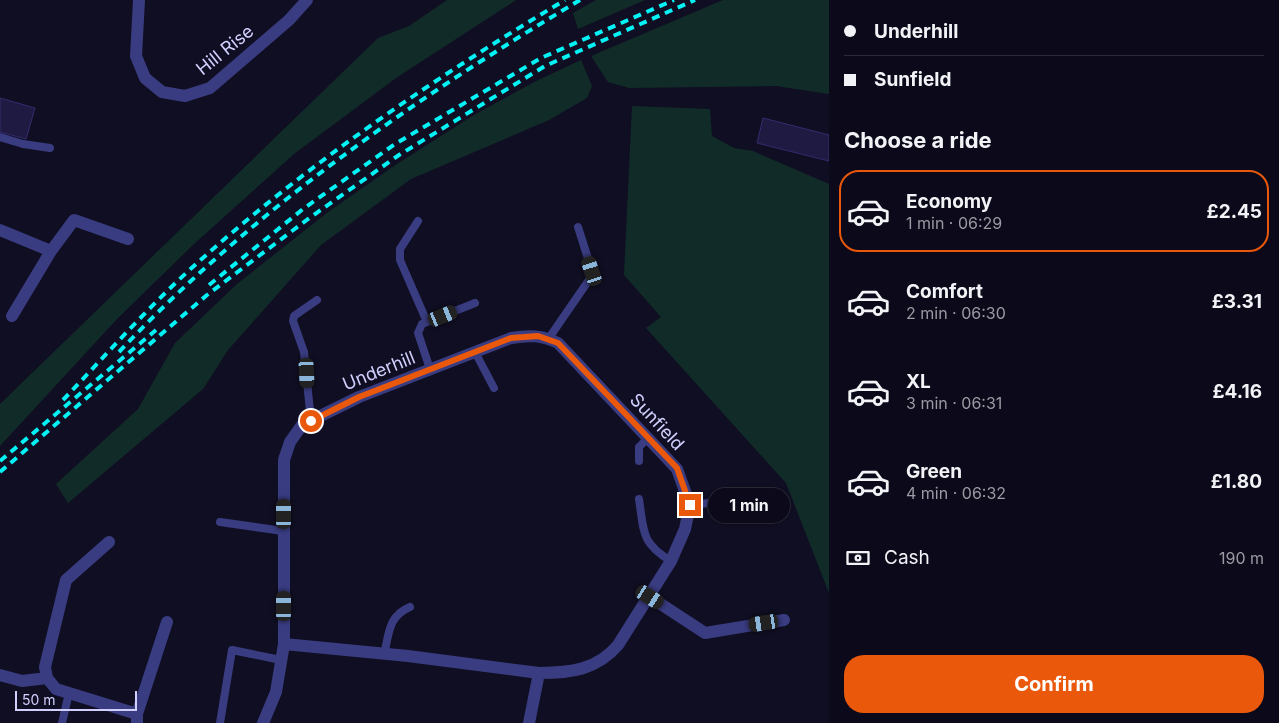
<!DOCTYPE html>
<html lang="en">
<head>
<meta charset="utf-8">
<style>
	:root { --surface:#0c0a1a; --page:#151323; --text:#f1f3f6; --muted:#9a9aa2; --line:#2c2b39; --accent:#ea580c }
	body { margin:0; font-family:Inter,sans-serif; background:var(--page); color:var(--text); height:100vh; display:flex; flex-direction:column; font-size:19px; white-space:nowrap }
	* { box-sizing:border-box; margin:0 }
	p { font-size:16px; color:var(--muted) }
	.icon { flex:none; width:28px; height:28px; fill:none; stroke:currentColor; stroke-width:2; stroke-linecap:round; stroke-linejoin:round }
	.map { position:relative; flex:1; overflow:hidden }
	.panel { display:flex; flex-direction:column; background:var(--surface); width:450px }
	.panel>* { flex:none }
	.banner { display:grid; align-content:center; height:110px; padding:0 15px; background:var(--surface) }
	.scale { position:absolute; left:15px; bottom:12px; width:122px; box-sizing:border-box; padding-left:5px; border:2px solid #d1cffe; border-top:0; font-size:14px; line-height:18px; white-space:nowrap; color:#d1cffe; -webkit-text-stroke:4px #100e22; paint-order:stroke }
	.end { position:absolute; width:22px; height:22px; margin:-11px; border:6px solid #ea580c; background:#fff; box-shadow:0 0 0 2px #fff }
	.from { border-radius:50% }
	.bubble { position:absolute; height:35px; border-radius:18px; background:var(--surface); box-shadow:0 1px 4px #0004,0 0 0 1px var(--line); font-size:16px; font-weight:700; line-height:35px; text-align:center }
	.car { position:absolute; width:15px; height:30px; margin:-15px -8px; border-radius:6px; box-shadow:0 0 4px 1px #0007; background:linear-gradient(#222 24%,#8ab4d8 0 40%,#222 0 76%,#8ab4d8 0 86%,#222 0) }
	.banner b { display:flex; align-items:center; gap:18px; height:48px; font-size:19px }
	.banner b+b { border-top:1px solid var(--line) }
	.banner i { width:12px; height:12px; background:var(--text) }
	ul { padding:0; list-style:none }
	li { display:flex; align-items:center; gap:15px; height:82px; margin:0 10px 8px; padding:0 5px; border:2px solid transparent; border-radius:20px }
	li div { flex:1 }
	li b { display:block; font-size:19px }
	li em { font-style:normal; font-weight:700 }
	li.selected { border-color:var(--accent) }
	li>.icon { width:45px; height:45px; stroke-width:1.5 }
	h2 { padding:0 15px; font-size:22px; line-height:60px }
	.pay { display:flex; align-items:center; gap:12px; height:55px; padding:0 15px; font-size:19px }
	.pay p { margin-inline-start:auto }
	.cta { display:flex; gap:10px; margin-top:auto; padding:10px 15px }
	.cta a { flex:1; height:58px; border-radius:20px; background:var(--accent); color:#fff; font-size:20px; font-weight:700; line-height:58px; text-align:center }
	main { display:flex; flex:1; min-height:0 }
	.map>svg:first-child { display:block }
	.green { fill:#112c28 }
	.building { fill:#1f1a42; stroke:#342c6e }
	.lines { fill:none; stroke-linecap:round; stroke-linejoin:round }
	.lane { stroke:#393c80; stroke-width:8 }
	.street { stroke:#393c80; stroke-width:12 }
	.rail { stroke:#04f1f6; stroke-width:4; stroke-dasharray:8 6; stroke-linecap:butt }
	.route { stroke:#ea580c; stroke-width:6 }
	.labels { text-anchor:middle; stroke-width:4; stroke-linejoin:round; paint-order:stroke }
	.street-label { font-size:18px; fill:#d1cffe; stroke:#100e22 }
</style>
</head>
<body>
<main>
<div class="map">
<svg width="829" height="723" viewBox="0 0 829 723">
	<rect width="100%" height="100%" fill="#100e22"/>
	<path class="green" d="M447 0H516L396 78 294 154 194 244 117 319 0 446V404L378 38 409 26Z
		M596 0H645L578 29 573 13Z
		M723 0H829V94L776 86 629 88 608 82 591 56Z
		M581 60 592 86 587 98 549 120 411 179 321 245 228 350 203 389 68 503 56 484 138 409 175 343 237 284 328 212 397 164 474 115 536 81Z
		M632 106 710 109 712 136 734 148 753 151 829 184V593L786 483 646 328 661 317 624 275Z"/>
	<path class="building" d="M0 98 35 108 26 139 0 132Z
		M763 118 829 135V161L757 143Z"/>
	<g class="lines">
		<path class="lane" d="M0 137 23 144 50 148
			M418 221 400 249V260L427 322
			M549 338 591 277 592 271 578 227
			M475 352 494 388
			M430 369 418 333 422 324 475 303
			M311 421 304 352 293 321 294 316 317 300
			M639 461V447L648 438
			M639 499C644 532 641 543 671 561
			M690 505 737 500
			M220 522 283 531
			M384 655C389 634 388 616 410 607
			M62 723 69 693
			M220 723 232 650 281 660"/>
		<path class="street" d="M139 0 136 56 145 78 162 92 185 96 210 88 289 20 307 0
			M0 230 51 251
			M12 316 51 251 74 220 128 239
			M109 542 66 580 45 667 47 678 56 689 137 714V723
			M650 597 705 633 784 620
			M284 644 408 656 539 673
			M0 675 22 681 47 678
			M137 714 167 622
			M263 723 276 692 284 644V460L290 442 302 425 359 397 511 338C529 335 542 335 558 343L677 469 690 505 685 529 671 561 618 645C597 670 570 673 539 673L529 723"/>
		<path class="rail" d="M209 285 303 209 395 144 541 58 674 0
			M119 352C252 211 414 99 580 0
			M63 400C106 355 148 307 195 265 307 164 436 77 565 0
			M0 461 156 330
			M0 472 207 295 308 219 399 155 545 66 695 0"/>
	</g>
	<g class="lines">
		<path class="route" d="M311 421 359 397 511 338 538 336 558 343 677 468 690 505"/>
	</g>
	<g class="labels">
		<g class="street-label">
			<text transform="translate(225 50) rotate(-39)" y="6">Hill Rise</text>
			<text transform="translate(379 371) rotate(-22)" y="6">Underhill</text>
			<text transform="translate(657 422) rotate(47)" y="6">Sunfield</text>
		</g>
	</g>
</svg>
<div class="scale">50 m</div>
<i class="end from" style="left:311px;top:421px"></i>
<i class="end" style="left:690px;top:505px"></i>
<div class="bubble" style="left:708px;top:488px;width:82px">1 min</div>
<i class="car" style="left:592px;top:271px;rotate:342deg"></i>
<i class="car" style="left:443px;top:316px;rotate:68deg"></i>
<i class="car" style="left:307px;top:373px;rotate:177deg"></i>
<i class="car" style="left:284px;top:514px;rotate:0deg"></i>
<i class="car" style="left:650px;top:597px;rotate:123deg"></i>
<i class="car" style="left:284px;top:606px;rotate:0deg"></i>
<i class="car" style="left:764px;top:623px;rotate:261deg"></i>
</div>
<section class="panel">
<div class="banner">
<b><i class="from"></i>Underhill</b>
<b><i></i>Sunfield</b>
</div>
<h2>Choose a ride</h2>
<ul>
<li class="selected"><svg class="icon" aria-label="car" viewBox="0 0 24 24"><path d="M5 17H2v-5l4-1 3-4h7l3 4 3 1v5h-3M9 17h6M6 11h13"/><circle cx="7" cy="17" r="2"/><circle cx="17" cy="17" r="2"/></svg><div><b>Economy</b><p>1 min · 06:29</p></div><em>£2.45</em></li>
<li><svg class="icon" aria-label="car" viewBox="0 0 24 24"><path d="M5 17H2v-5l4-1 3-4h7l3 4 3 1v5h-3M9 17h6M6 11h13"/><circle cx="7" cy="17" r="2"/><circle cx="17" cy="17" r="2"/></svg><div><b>Comfort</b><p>2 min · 06:30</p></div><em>£3.31</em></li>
<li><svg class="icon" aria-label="car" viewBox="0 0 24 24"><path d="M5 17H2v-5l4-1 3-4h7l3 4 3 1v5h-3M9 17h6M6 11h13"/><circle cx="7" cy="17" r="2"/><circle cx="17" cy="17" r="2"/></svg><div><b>XL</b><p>3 min · 06:31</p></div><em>£4.16</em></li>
<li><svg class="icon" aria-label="car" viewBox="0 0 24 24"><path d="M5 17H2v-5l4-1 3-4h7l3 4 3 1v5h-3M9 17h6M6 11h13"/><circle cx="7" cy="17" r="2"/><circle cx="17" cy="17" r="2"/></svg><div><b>Green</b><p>4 min · 06:32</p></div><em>£1.80</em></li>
</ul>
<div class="pay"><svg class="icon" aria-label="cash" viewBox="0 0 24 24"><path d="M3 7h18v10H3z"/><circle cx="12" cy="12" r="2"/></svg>Cash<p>190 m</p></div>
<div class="cta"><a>Confirm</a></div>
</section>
</main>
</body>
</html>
